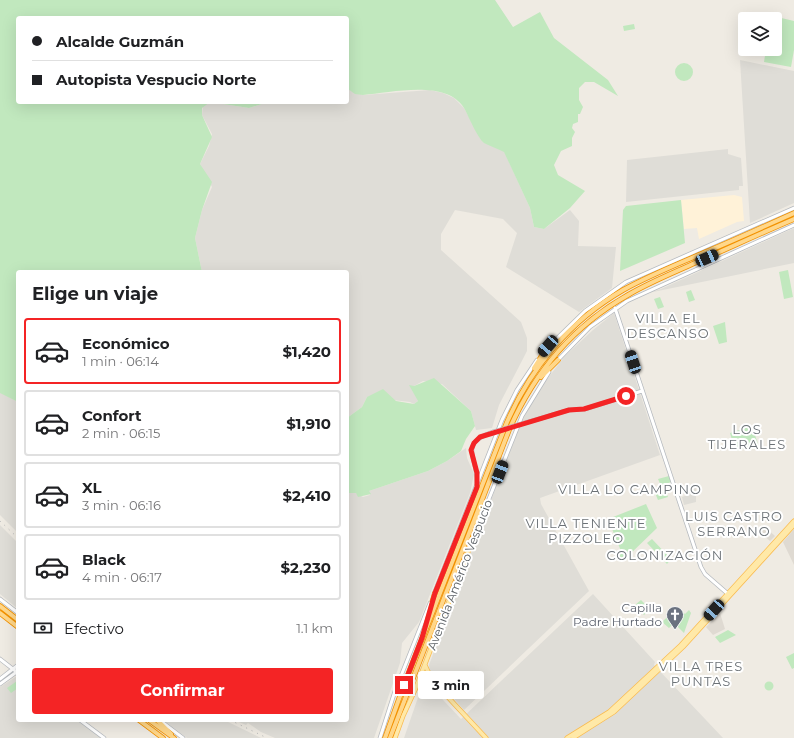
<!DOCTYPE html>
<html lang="es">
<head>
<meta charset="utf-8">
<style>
	:root { --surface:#fff; --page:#f6f6f6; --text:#202124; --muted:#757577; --line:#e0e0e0; --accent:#f42425 }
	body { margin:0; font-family:Montserrat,sans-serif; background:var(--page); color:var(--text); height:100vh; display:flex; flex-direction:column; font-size:15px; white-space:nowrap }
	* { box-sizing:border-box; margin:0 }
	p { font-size:13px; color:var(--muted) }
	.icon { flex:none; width:22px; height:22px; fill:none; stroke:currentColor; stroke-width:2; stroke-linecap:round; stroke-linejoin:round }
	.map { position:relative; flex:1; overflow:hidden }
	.sheet { position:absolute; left:16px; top:270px; width:333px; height:452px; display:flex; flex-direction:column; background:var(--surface); border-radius:4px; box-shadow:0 4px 16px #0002 }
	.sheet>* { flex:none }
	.top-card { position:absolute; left:16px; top:16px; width:333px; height:88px; border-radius:4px; box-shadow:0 4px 16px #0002; display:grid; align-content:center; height:88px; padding:0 16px; background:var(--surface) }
	.controls { position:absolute; left:738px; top:12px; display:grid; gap:8px }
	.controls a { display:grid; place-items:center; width:44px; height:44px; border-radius:4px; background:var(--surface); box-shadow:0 4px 16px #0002; font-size:20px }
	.end { position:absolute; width:18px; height:18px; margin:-9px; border:5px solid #f42425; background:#fff; box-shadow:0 0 0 2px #fff }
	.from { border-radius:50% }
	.bubble { position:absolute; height:28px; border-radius:4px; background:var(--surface); box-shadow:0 4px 16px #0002; font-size:13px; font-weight:700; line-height:28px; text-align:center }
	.car { position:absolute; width:12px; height:24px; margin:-12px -6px; border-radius:5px; box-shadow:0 0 3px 1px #0007; background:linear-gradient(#222 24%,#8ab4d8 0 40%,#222 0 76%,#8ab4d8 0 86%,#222 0) }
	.top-card b { display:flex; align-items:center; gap:14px; height:38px; font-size:15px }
	.top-card b+b { border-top:1px solid var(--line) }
	.top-card i { width:10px; height:10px; background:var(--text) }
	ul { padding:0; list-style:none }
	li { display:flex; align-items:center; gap:12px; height:66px; margin:0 8px 6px; padding:0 8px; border:2px solid var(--line); border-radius:4px }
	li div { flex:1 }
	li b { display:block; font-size:15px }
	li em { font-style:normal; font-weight:700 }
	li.on { border-color:var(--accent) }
	li>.icon { width:36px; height:36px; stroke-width:1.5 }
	h2 { padding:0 16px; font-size:18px; line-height:48px }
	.pay { display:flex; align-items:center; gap:10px; height:44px; padding:0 16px; font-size:15px }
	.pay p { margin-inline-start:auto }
	.button { display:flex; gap:8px; margin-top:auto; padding:8px 16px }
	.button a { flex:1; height:46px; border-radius:4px; background:var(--accent); color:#fff; font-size:16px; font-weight:700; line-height:46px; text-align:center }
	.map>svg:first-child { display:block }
	.commercial { fill:#fff2d8 }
	.industrial { fill:#dfddd7 }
	.education { fill:#dfdad2 }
	.green { fill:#c1e8be }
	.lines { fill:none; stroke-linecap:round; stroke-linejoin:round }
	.secondary-casing { stroke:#b5b9be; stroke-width:4.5 }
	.primary-casing { stroke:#fabc51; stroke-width:5 }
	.motorway-casing { stroke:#f29100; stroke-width:5.5 }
	.secondary { stroke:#fff; stroke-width:3 }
	.primary { stroke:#ffe9a8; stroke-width:3.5 }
	.motorway { stroke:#ffd78a; stroke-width:4 }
	.rail { stroke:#b4b5b6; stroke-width:1; stroke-dasharray:1 5; stroke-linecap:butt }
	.secondary-bridge-casing { stroke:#b5b9be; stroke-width:4.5; stroke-linecap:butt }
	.secondary-bridge { stroke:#fff; stroke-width:3 }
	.route { stroke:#f42425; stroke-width:5 }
	.labels { text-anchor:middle; stroke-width:4; stroke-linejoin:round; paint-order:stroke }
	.street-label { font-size:12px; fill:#5b6065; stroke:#fff }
	.worship-label { font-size:12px; fill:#5b616d; stroke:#fff; text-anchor:end }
	.neighbourhood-label { font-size:13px; letter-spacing:1px; fill:#6c7277; stroke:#fff }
</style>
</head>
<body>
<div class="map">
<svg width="794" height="738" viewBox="0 0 794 738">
	<rect width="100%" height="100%" fill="#efebe3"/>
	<path class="commercial" d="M734 195 742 197 744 221 737 222 699 239 697 228 684 229 681 200Z"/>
	<path class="industrial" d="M740 60 794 71V203L750 223Z
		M347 87 363 95 430 90 443 93 454 98 464 108 483 142 504 151 530 208 534 227 544 229 570 210 579 221 578 246 616 247 612 288 579 312 506 267 517 233 503 219 455 210 441 234V250L521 322 527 338V351L499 405 492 428 476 430 471 411 442 384 423 381 414 386 418 401 414 404 410 402 367 397 362 407 347 418V272H202L195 238 202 210 212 187 200 164 209 146 212 134 202 115 203 105 210 102 249 108 268 102H347Z
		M728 149V154L741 158 743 186H739V190L626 202 627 160Z
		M794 228V263L648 293 661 289Z
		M614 313 660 455 540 498 541 504 589 591 464 710 430 672 429 665 471 551 522 421 540 388 565 356 593 330Z
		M0 392 18 402V529L16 531 0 515Z
		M466 448 467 458 474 474 470 493 419 622 402 643 400 663 374 738H275L261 732 248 723 246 725 234 720H347V493H356L363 497 370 495 369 491 428 471 447 461Z
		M696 488V502L684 505 682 497 688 495 687 491Z
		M0 525 18 543V609L0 594Z
		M593 594 655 662 654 665 723 738H404L422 686 428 684 461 719Z
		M17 676 18 720H79L103 738H0V687Z
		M163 720H224L261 738H187Z"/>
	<path class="education" d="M763 525 775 536 770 541 758 531Z
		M794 529V565L783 542Z
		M720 613 725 629 713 635 706 627Z"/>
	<path class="green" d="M0 0H495L513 27 540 12 554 38 608 80 618 96 594 82H585L579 88V100L583 107 580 114H578V122L573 124 572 128 575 132 572 138V146L561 151 554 165 558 175 585 191 570 208 544 229 534 227 530 208 504 152C498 149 490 146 484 143 477 137 469 117 464 108 446 79 391 93 363 95L355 94 348 89 347 18H18V102H268L249 108 210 102 202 108V115L212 137 200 164 212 182 202 210 195 238 202 272H18V402L0 393Z
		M773 16 794 21V50L791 67 764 62 766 49H775V19H772Z
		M634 24 635 29 624 31 623 26Z
		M675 72a9 9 0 1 1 18 0a9 9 0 1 1-18 0Z
		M681 200 685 243 620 271 623 210 626 206Z
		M788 270 793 297 784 299 779 272Z
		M691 290 695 300 689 302 686 292Z
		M660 297 664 307 658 309 654 299Z
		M725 322 727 342 719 344 713 326Z
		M434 378 471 411 475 426 466 439 461 451 447 461 428 471 369 491 371 494 358 497 356 493H347V418L362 407 367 397 383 389 396 401 414 404 418 401 409 385 414 386Z
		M752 426 758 444 735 451 730 433Z
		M669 476 671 482 661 486 658 479Z
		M665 490 668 497 658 500 655 493Z
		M646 504 657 528 625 559 619 560 616 553 621 551 608 519Z
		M652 539 671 559 667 564 647 543Z
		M641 600 650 609 644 615 635 605Z
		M678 607 685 614 689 610 691 613 684 633 674 623 669 628 662 622Z
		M728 630 736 635 720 643 715 637Z
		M794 653V668L792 669 786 657Z
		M17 681 18 688 11 693 7 688Z
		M764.5 686a4.5 4.5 0 1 1 9 0a4.5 4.5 0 1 1-9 0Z"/>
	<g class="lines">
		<defs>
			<path id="secondary" d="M615 308 701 567 705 574 728 594
				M547 348 585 311 626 282 794 208
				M557 361 590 327 627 301 794 225
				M542 418 569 410 585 409 642 391
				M477 483C478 457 457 444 493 432
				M479 524 522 416 549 372
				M434 594 502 420 517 390 537 360
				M0 599 18 613
				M0 659 18 673
				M0 679 18 665
				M0 684 18 671
				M80 720 104 738
				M162 722 183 738
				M380 738 395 691 430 603"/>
			<path id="primary" d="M425 665 432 680 486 738
				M419 682 425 679 431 680
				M395 738 403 716 415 690 473 539
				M567 738 609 712 681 645 794 521
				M573 738 614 712 683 647 794 525"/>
			<path id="motorway" d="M534 368 548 346
				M541 377 558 360
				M473 539 482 506
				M0 606 18 620
				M0 613 18 627
				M427 619 435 593
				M139 720 163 738
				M149 720 174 738
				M157 720 171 734
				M385 738 404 685 507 422C531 367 571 320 623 290 650 275 680 263 708 251 737 239 765 226 794 213
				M390 738 509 430C534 373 573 326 628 295 650 282 673 273 697 262 729 248 761 233 794 219"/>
		</defs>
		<use href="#secondary" class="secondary-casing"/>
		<use href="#primary" class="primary-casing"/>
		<use href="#motorway" class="motorway-casing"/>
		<use href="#secondary" class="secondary"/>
		<use href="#primary" class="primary"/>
		<use href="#motorway" class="motorway"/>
		<path class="rail" d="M0 521 18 538
			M230 720 267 738"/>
		<defs>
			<path id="secondary-bridge" d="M493 432 542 418"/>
		</defs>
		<use href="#secondary-bridge" class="secondary-bridge-casing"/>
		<use href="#secondary-bridge" class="secondary-bridge"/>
	</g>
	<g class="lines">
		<path class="route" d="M404 685 422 638 435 593 477 487V473L471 450 474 443 480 437 569 410 584 409 626 396"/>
	</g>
	<defs>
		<symbol id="church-pin" viewBox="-11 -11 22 30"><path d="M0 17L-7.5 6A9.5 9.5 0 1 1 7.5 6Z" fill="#6b7280" stroke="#fff"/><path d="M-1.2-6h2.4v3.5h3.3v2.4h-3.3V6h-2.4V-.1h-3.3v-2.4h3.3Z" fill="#fff"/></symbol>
	</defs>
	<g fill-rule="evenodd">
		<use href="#church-pin" x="665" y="605" width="20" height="27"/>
	</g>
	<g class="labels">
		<g class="street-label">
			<text transform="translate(460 575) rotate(-69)" y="4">Avenida Américo Vespucio</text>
		</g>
		<g class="worship-label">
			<text x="662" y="612">Capilla<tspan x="662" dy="14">Padre Hurtado</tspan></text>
		</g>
		<g class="neighbourhood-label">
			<text x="668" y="323">VILLA EL<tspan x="668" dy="15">DESCANSO</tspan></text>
			<text x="747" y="434">LOS<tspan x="747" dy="15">TIJERALES</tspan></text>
			<text x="630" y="494">VILLA LO CAMPINO</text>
			<text x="734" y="521">LUIS CASTRO<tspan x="734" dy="15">SERRANO</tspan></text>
			<text x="586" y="528">VILLA TENIENTE<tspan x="586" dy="15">PIZZOLEO</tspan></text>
			<text x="665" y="560">COLONIZACIÓN</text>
			<text x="701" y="671">VILLA TRES<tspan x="701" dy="15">PUNTAS</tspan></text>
		</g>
	</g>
</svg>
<div class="controls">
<a><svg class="icon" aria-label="layers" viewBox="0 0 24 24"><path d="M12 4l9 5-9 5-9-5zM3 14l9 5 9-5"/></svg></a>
</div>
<i class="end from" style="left:626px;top:396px"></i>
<i class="end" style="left:404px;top:685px"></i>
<div class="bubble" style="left:418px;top:671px;width:66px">3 min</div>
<i class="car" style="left:707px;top:258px;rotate:66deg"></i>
<i class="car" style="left:548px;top:346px;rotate:221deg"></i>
<i class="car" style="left:633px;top:362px;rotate:342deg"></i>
<i class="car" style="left:500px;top:472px;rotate:21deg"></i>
<i class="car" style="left:714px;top:610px;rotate:222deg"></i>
<div class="top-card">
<b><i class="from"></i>Alcalde Guzmán</b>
<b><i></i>Autopista Vespucio Norte</b>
</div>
<section class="sheet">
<h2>Elige un viaje</h2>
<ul>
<li class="on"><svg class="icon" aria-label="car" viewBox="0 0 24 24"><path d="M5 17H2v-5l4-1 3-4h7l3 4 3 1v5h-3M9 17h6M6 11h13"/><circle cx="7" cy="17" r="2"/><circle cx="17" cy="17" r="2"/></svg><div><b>Económico</b><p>1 min · 06:14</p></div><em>$1,420</em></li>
<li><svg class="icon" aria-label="car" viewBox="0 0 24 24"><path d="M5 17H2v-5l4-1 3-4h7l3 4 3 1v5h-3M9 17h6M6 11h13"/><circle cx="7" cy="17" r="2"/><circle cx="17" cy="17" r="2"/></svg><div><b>Confort</b><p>2 min · 06:15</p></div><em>$1,910</em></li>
<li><svg class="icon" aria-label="car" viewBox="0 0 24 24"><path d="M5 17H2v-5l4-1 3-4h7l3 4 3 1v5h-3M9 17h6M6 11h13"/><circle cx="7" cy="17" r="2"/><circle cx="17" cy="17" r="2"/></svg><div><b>XL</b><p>3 min · 06:16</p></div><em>$2,410</em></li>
<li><svg class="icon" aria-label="car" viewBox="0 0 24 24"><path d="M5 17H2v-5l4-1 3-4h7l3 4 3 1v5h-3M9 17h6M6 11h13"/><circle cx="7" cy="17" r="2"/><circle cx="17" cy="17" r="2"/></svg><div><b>Black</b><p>4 min · 06:17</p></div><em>$2,230</em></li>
</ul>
<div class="pay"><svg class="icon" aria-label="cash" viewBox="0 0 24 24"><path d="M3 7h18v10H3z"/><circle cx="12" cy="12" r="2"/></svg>Efectivo<p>1.1 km</p></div>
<div class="button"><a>Confirmar</a></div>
</section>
</div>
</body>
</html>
